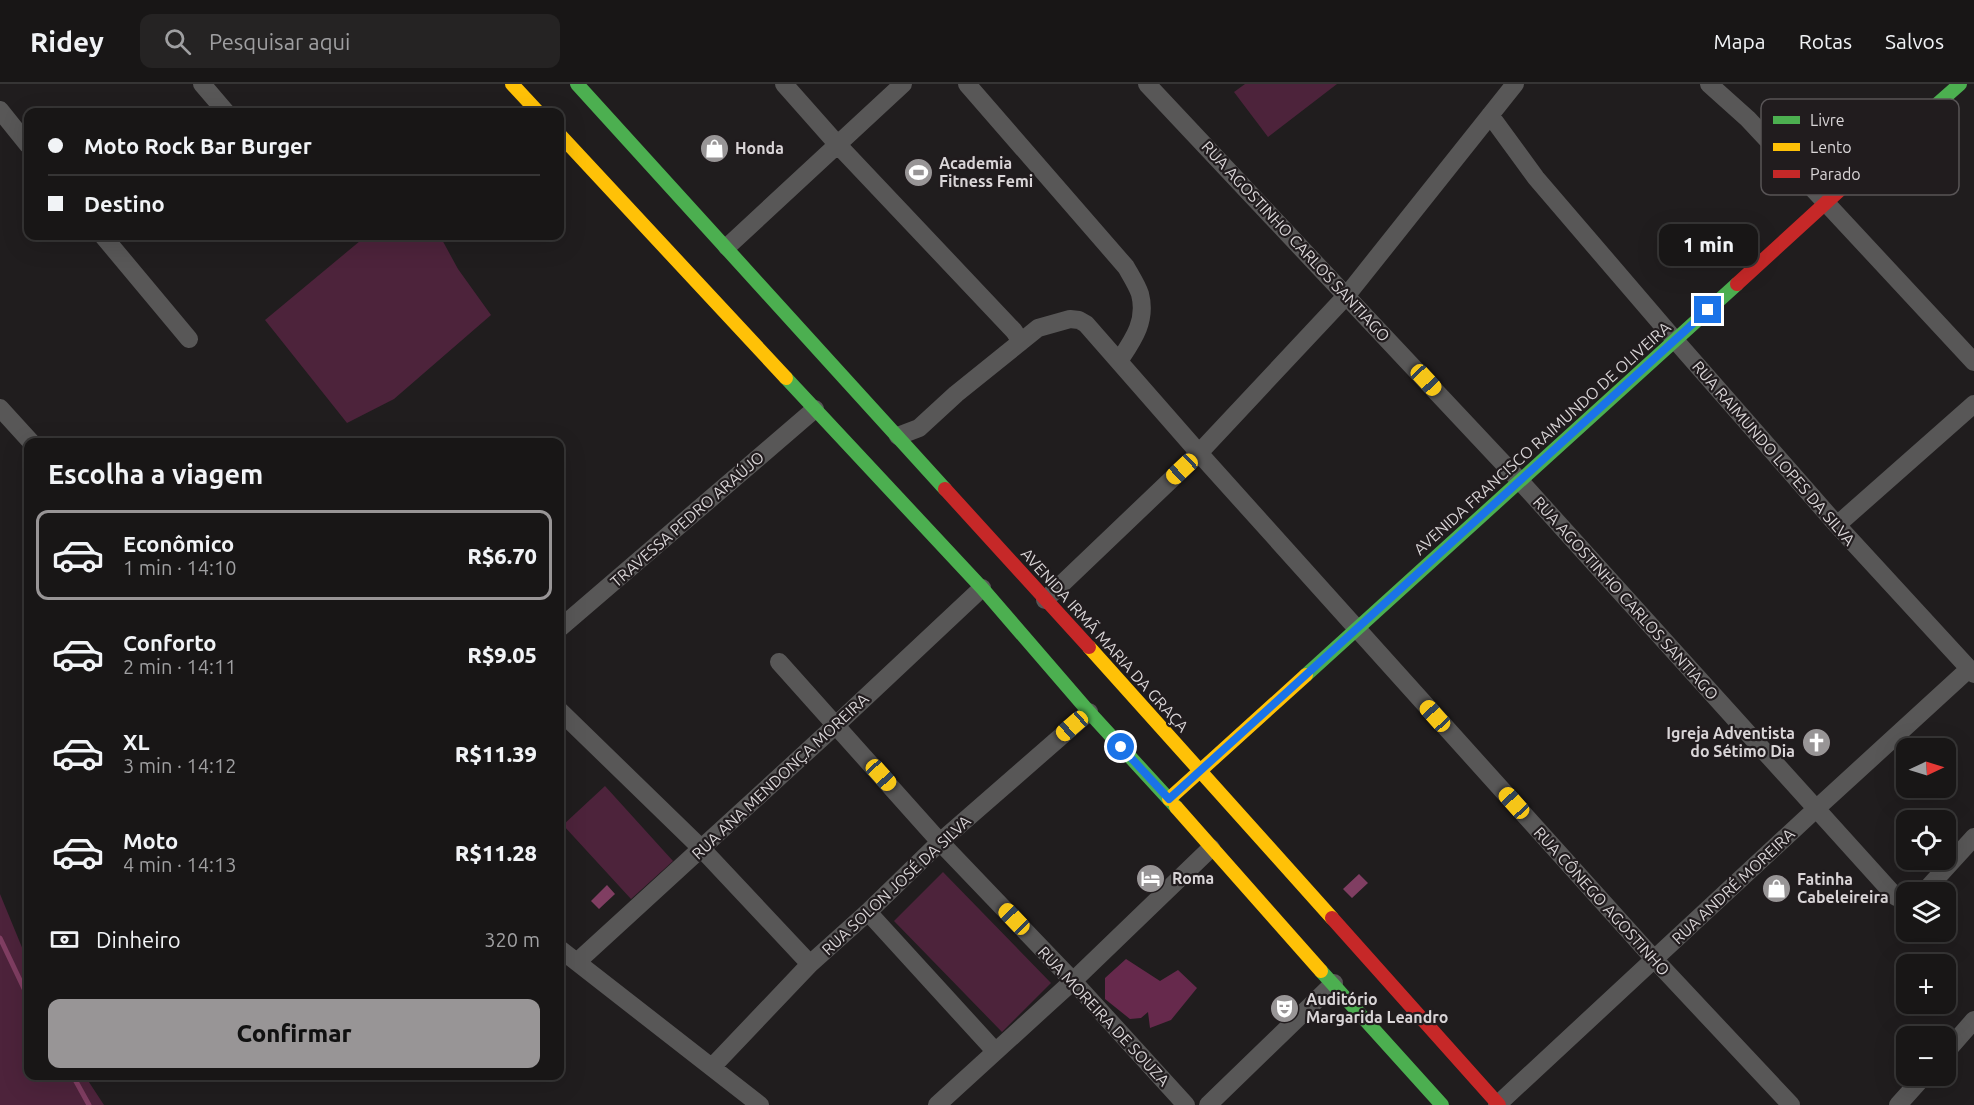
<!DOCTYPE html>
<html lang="pt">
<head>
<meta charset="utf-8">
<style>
	:root { --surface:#181616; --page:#252323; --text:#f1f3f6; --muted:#9f9fa1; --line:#363535; --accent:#989596 }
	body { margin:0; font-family:Ubuntu,sans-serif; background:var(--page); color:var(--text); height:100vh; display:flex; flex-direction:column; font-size:22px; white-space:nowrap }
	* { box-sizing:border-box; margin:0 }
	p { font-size:20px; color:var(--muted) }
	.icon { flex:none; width:33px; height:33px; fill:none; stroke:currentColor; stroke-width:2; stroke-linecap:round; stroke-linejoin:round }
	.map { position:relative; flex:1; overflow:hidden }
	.drawer { position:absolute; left:24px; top:354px; width:540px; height:642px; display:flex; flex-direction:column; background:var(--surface); border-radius:12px; box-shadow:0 6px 24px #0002,0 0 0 2px var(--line) }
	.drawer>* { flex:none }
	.banner { position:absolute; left:24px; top:24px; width:540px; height:132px; border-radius:12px; box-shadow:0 6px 24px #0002,0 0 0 2px var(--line); display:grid; align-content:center; height:132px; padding:0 24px; background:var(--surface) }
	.needle { width:39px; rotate:86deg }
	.controls { position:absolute; left:1896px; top:654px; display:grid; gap:12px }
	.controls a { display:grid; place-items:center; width:60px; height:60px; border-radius:12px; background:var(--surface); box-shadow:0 6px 24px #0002,0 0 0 2px var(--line); font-size:30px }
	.end { position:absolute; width:27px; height:27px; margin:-14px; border:8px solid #1a73e8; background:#fff; box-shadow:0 0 0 3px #fff }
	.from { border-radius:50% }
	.bubble { position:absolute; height:42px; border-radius:12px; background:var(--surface); box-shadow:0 6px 24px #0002,0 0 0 2px var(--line); font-size:20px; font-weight:800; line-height:42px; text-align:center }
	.car { position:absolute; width:18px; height:36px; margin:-18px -9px; border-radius:8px; box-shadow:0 0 4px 2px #0007; background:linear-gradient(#f5c518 24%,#345 0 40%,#f5c518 0 76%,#345 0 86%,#f5c518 0) }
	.banner b { display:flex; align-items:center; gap:21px; height:57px; font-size:22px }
	.banner b+b { border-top:2px solid var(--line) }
	.banner i { width:15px; height:15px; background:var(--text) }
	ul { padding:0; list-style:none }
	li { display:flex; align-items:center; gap:18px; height:90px; margin:0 12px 9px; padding:0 12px; border:3px solid transparent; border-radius:12px }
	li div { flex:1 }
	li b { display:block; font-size:22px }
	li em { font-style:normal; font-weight:800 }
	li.current { border-color:var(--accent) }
	li>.icon { width:54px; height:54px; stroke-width:1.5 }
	h2 { padding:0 24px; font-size:27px; line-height:72px }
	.pay { display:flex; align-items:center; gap:15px; height:66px; padding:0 24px; font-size:22px }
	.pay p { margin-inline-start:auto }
	.button { display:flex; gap:12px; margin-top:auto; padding:12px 24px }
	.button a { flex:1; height:69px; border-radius:12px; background:var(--accent); color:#111; font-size:24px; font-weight:800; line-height:69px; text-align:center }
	header { display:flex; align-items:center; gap:36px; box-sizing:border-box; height:84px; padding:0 30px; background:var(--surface); border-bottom:2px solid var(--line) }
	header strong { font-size:28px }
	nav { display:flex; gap:33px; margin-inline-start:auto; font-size:21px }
	.search { width:420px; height:54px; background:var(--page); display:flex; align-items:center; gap:15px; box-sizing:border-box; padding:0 21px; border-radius:12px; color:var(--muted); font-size:22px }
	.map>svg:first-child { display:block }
	.green { fill:#4d233b }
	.forest { fill:#66294c }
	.water { fill:#803e62 }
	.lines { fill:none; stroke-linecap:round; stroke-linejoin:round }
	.stream { stroke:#803e62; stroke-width:5 }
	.street { stroke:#585757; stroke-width:18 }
	.fast { stroke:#4caf50; stroke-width:14 }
	.slow { stroke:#ffc107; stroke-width:14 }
	.jam { stroke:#c62828; stroke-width:14 }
	.route { stroke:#1a73e8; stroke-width:8 }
	.labels { text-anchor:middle; stroke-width:4.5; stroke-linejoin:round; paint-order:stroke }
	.poi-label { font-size:16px; font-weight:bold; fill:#d9d5d7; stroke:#211c1e; text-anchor:start }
	.street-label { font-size:16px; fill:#d9d5d7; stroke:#211c1e }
	.key { fill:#211c1e; stroke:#585456; stroke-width:1.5 }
	.key-label { font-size:16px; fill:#d9d5d7 }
</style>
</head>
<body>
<header>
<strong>Ridey</strong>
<div class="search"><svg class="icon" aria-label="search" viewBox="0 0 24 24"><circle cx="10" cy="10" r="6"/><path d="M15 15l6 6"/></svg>Pesquisar aqui</div>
<nav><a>Mapa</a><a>Rotas</a><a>Salvos</a></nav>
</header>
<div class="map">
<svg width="1974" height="1021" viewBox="0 0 1974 1021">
	<rect width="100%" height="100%" fill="#201d1e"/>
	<path class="green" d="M1245 0H1337L1268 53 1234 8Z
		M366 152H440L458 185 491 231 394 315 347 339 265 236Z
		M605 702 673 777 631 815 563 741Z
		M943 788 1051 899 1002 948 894 837Z
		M0 810 28 878V992H85L104 1021H0Z"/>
	<path class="forest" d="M1126 875 1160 897 1178 886 1197 904 1171 936 1150 944 1148 928 1141 934 1130 935 1105 915V894Z"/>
	<path class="water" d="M1359 790 1368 799 1352 814 1343 805Z
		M607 801 615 810 599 825 591 817Z"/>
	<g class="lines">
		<path class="stream" d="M0 854 28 913
			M73 992 89 1021"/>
		<path class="street" d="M202 0 226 28
			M784 0 838 61 1014 247 1021 258
			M967 0 1126 183C1131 192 1137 201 1140 210 1147 237 1133 256 1119 277
			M1147 0 1520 397 1896 813 1906 817
			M1709 0 1748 35 1974 278
			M0 26 28 61
			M1490 31 1536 94 1675 256 1837 441 1974 590
			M103 152 189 255
			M727 163 903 0
			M0 324 31 358
			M898 352 919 344 956 310 1038 244 1070 235 1079 236 1086 240 1199 369 1655 876 1791 1021
			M1837 441 1974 320
			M1045 516 1199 369 1347 211 1515 0
			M560 544 815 325
			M779 578 940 758 1073 897 1186 1021
			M560 627 702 765 810 880
			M1924 808 1974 753
			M868 828 995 967
			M560 865 760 1021
			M577 878 836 641 982 504
			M1946 968 1974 936
			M712 983 810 880 868 828 940 758 1089 628
			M937 1021 1073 897 1211 764
			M1208 1021 1334 899
			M1497 1021 1817 724 1969 585
			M1898 1021 1924 992"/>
		<path class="fast" d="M577 0 945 405
			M1842 104 1960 0
			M786 294 982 504 1089 628 1176 723
			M1306 591 1737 200
			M1321 887 1442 1021"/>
		<path class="slow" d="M512 0 538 28
			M560 51 786 294
			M1089 563 1332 834
			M1169 715 1306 591
			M1176 723 1321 887"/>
		<path class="jam" d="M1737 200 1842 104
			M945 405 1089 563
			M1332 834 1499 1021"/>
	</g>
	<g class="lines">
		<path class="route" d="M1121 663 1169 715 1708 226"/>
	</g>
	<defs>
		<symbol id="shop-disc" viewBox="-11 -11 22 22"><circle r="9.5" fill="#989596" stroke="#211c1e"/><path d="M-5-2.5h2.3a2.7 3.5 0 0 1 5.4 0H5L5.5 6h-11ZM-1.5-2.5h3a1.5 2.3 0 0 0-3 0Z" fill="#fff"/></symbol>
		<symbol id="stadium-disc" viewBox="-11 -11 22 22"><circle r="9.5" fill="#989596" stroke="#211c1e"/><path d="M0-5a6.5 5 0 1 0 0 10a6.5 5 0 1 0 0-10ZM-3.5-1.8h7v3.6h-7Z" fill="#fff"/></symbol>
		<symbol id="church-disc" viewBox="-11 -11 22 22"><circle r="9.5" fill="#989596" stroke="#211c1e"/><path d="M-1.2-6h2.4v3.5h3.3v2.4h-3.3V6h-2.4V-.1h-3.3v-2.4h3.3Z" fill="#fff"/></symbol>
		<symbol id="hotel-disc" viewBox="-11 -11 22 22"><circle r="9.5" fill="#989596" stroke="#211c1e"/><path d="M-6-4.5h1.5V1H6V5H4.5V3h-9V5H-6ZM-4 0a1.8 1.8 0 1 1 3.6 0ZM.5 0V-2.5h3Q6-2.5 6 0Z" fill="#fff"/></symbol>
		<symbol id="theatre-disc" viewBox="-11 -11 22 22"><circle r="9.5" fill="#989596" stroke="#211c1e"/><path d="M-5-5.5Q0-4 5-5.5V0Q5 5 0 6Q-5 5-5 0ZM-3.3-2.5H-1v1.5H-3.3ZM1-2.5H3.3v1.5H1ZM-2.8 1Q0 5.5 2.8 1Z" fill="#fff"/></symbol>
	</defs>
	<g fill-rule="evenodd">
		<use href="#shop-disc" x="698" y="48" width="33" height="33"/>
		<use href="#stadium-disc" x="902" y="72" width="33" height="33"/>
		<use href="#church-disc" x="1800" y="642" width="33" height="33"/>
		<use href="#hotel-disc" x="1134" y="778" width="33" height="33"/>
		<use href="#shop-disc" x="1760" y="788" width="33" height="33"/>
		<use href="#theatre-disc" x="1268" y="908" width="33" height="33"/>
	</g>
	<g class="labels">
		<g class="poi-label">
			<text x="735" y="70">Honda</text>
			<text x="939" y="85">Academia<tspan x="939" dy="18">Fitness Femi</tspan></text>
			<text x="1795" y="655" text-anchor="end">Igreja Adventista<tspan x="1795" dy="18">do Sétimo Dia</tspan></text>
			<text x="1172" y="800">Roma</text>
			<text x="1797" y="801">Fatinha<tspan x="1797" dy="18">Cabeleireira</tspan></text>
			<text x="1306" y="921">Auditório<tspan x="1306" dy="18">Margarida Leandro</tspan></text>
		</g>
		<g class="street-label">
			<text transform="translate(1296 157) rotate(47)" y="6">RUA AGOSTINHO CARLOS SANTIAGO</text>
			<text transform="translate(1542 354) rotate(-42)" y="6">AVENIDA FRANCISCO RAIMUNDO DE OLIVEIRA</text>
			<text transform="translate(1774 369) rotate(49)" y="6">RUA RAIMUNDO LOPES DA SILVA</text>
			<text transform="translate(687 435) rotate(-41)" y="6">TRAVESSA PEDRO ARAÚJO</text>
			<text transform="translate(1626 514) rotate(48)" y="6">RUA AGOSTINHO CARLOS SANTIAGO</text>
			<text transform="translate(1105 556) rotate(48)" y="6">AVENIDA IRMÃ MARIA DA GRAÇA</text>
			<text transform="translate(780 692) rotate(-43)" y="6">RUA ANA MENDONÇA MOREIRA</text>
			<text transform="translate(896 801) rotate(-43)" y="6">RUA SOLON JOSÉ DA SILVA</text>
			<text transform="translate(1733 802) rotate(-43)" y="6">RUA ANDRÉ MOREIRA</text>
			<text transform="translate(1602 817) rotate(48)" y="6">RUA CÔNEGO AGOSTINHO</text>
			<text transform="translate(1104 932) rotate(47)" y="6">RUA MOREIRA DE SOUZA</text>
		</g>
	</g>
	<rect x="1761" y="15" width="198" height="96" rx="9" class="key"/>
	<rect x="1773" y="32" width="27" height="8" fill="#4caf50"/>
	<rect x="1773" y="59" width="27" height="8" fill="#ffc107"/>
	<rect x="1773" y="86" width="27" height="8" fill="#c62828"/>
	<g class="key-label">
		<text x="1810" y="42">Livre</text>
		<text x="1810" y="69">Lento</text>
		<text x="1810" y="96">Parado</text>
	</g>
</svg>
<div class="controls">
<a><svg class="needle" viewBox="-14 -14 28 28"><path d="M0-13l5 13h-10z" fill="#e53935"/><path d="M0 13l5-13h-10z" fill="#9f9fa1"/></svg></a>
<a><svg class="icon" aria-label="locate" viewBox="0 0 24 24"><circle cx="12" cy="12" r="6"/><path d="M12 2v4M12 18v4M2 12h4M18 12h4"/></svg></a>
<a><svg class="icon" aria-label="layers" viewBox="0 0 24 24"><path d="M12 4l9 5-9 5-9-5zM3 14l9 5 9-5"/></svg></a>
<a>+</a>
<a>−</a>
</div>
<i class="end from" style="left:1121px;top:663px"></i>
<i class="end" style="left:1708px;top:226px"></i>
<div class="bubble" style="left:1659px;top:140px;width:99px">1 min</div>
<i class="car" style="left:1426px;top:296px;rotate:137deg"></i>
<i class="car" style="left:1182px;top:385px;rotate:227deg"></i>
<i class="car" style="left:1435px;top:632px;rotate:318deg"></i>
<i class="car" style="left:1072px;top:642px;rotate:229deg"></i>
<i class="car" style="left:881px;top:691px;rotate:138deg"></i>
<i class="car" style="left:1514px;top:719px;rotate:318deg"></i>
<i class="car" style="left:1014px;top:835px;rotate:316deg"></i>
<div class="banner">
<b><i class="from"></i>Moto Rock Bar Burger</b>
<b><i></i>Destino</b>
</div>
<section class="drawer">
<h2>Escolha a viagem</h2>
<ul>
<li class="current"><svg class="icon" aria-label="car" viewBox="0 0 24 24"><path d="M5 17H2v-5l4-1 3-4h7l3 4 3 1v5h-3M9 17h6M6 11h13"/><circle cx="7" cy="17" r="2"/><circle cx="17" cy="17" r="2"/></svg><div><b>Econômico</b><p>1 min · 14:10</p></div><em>R$6.70</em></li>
<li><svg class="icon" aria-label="car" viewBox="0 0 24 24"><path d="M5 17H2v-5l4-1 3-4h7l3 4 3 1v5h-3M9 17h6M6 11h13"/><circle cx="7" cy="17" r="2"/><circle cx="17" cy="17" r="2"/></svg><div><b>Conforto</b><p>2 min · 14:11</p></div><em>R$9.05</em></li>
<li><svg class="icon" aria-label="car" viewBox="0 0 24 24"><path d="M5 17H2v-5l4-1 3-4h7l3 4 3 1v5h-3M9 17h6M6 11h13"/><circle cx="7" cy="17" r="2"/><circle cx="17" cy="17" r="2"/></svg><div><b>XL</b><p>3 min · 14:12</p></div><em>R$11.39</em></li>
<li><svg class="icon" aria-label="car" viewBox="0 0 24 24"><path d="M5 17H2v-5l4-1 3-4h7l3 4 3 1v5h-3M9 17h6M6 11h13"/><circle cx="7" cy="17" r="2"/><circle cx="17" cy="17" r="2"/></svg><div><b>Moto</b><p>4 min · 14:13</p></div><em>R$11.28</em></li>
</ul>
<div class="pay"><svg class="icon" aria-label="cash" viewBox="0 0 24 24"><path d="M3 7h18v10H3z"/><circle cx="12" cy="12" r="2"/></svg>Dinheiro<p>320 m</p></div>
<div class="button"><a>Confirmar</a></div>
</section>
</div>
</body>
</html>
